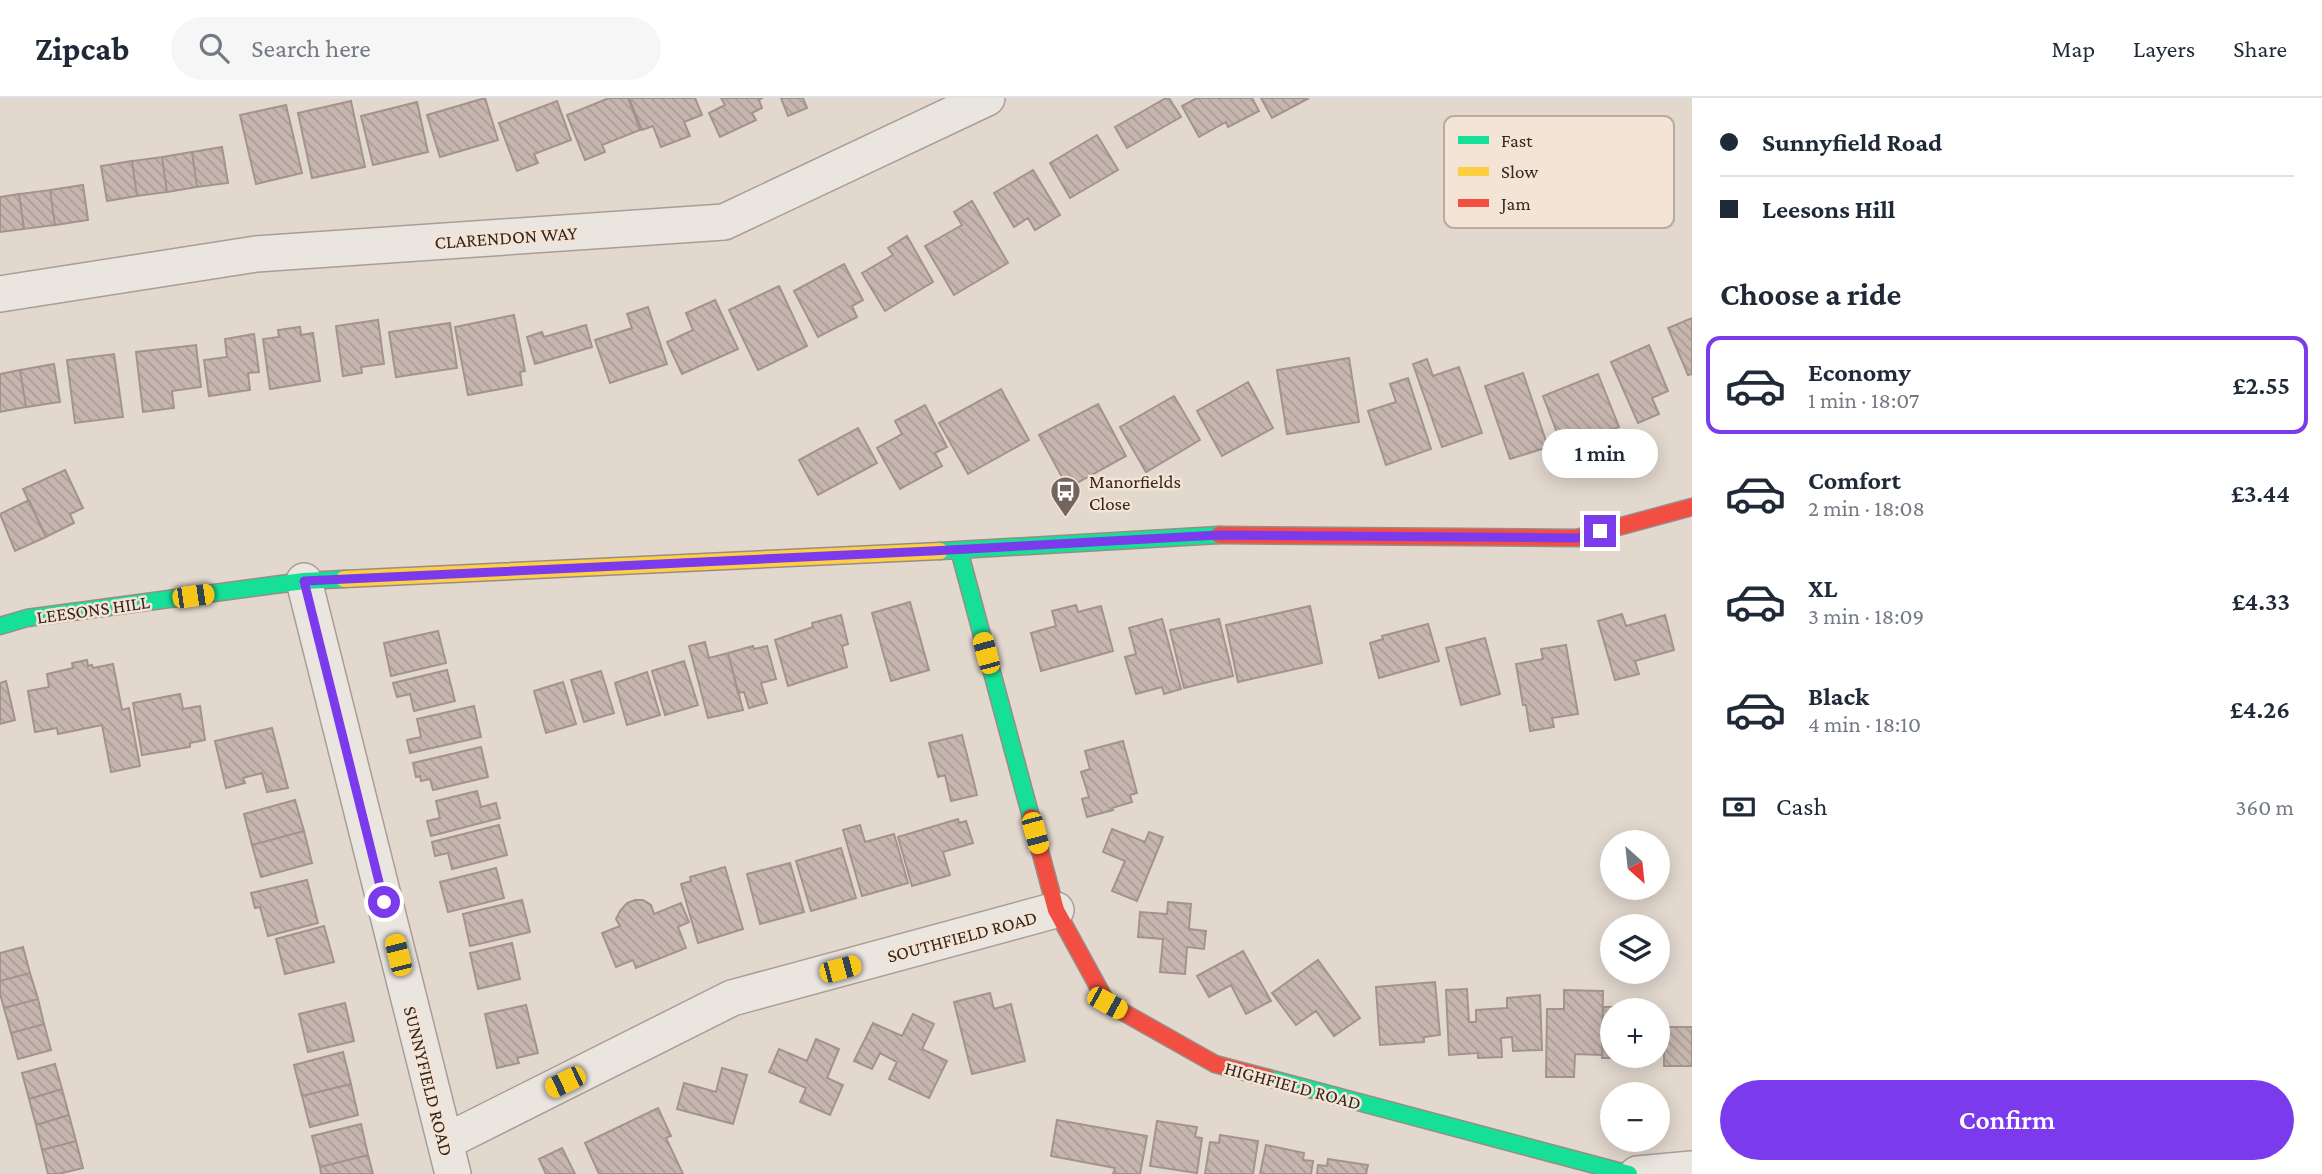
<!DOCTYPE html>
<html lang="en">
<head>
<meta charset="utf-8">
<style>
	:root { --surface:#fff; --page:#f6f6f7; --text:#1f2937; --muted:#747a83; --line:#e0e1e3; --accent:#7c3aed }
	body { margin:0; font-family:"Crimson Pro",serif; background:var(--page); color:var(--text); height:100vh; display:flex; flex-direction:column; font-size:26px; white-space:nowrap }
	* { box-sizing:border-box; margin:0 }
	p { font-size:23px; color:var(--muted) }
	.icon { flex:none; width:38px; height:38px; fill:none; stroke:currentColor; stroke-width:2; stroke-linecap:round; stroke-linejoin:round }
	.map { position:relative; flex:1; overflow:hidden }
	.details { display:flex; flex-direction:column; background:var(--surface); width:630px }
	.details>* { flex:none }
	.hud { display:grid; align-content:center; height:154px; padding:0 28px; background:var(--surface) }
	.needle { width:46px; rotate:153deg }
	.fabs { position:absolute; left:1600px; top:732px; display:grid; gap:14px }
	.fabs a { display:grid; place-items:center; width:70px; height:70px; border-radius:50%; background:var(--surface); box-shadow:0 4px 18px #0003; font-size:35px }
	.end { position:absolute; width:32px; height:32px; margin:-16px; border:9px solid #7c3aed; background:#fff; box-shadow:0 0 0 4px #fff }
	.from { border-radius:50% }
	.bubble { position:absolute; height:49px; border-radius:24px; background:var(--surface); box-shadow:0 4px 18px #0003; font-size:23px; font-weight:600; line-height:49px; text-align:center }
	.car { position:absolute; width:21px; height:42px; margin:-21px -10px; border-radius:9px; box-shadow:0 0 5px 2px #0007; background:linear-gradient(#f5c518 24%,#345 0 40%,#f5c518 0 76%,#345 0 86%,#f5c518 0) }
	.hud b { display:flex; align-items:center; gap:24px; height:66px; font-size:26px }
	.hud b+b { border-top:2px solid var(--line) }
	.hud i { width:18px; height:18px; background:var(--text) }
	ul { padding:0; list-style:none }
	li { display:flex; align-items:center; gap:21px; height:98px; margin:0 14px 10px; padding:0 14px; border:4px solid transparent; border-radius:14px }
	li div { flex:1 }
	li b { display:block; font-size:26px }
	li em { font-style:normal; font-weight:600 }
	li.active { border-color:var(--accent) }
	li>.icon { width:63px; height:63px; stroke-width:1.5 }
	h2 { padding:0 28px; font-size:32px; line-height:84px }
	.pay { display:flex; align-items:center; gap:18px; height:77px; padding:0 28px; font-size:26px }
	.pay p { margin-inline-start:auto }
	.primary-button { display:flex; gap:14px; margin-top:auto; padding:14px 28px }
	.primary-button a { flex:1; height:80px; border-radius:42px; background:var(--accent); color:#fff; font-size:28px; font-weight:600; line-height:80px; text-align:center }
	header { display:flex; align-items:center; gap:42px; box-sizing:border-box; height:98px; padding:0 35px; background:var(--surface); border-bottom:2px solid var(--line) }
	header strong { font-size:33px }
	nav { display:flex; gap:38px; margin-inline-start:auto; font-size:24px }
	.search { width:490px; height:63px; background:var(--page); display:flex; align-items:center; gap:18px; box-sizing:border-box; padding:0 24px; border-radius:38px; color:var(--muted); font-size:26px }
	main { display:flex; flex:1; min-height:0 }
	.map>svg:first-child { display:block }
	.building { fill:url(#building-back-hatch); stroke:#a2948d; stroke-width:2 }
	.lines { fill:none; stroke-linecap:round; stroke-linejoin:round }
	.street-casing { stroke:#a89e97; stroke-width:38 }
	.fast-casing { stroke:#988d86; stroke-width:19 }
	.slow-casing { stroke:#988d86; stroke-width:19 }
	.jam-casing { stroke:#988d86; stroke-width:19 }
	.street { stroke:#ebe5df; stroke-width:35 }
	.fast { stroke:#16e098; stroke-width:16 }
	.slow { stroke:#ffcf43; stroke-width:16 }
	.jam { stroke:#f24e42; stroke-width:16 }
	.route { stroke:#7c3aed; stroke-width:9 }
	.labels { text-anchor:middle; stroke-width:5; stroke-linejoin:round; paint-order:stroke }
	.street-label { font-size:19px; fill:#362620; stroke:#f3e4d5 }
	.poi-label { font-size:19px; fill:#362620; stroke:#f3e4d5; text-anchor:start }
	.key { fill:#f3e4d5; stroke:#baab9f; stroke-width:2 }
	.key-label { font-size:19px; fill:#362620 }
</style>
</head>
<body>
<header>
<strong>Zipcab</strong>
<div class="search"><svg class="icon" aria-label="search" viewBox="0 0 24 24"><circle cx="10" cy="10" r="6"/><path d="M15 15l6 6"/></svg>Search here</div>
<nav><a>Map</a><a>Layers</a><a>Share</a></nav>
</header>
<main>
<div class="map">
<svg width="1692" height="1076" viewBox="0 0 1692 1076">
	<defs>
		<pattern id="building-back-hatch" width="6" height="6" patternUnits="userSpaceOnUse" patternTransform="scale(1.75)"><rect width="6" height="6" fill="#c6b6af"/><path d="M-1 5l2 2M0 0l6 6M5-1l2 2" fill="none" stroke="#ab9c96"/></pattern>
	</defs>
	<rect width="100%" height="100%" fill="#e3d8ce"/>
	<path class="building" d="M485 0 498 42 440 59 427 17Z
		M609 0H628L640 32 602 47 605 54 585 62 567 17Z
		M629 0H695L702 17 684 24 690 38 661 49 653 28 642 32Z
		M721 0H762L759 2 762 10 752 15 756 22 720 39 709 15 725 7Z
		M781 0H803L807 10 788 18Z
		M1166 0H1169L1181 19 1127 50 1115 29Z
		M1197 0H1252L1259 13 1228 29 1226 24 1199 39 1182 8Z
		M1261 0H1309L1272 20Z
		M351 3 365 69 312 80 298 15Z
		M557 3 571 42 534 56 538 65 517 73 499 25Z
		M417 4 428 54 373 67 361 18Z
		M286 7 302 75 256 86 240 17Z
		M1097 37 1118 72 1070 100 1050 65Z
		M222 49 228 85 197 89 192 54Z
		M192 54 197 89 167 94 162 59Z
		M162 59 167 94 137 98 132 63Z
		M132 63 137 98 107 103 101 68Z
		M1033 72 1060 117 1035 132 1028 120 1014 129 994 95Z
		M83 87 88 122 55 127 50 92Z
		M50 92 55 127 24 131 19 96Z
		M19 96 24 131 0 134V99Z
		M972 103 1008 165 954 197 925 148 962 127 954 114Z
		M907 138 933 184 885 213 862 175 893 157 888 150Z
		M844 166 863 202 852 208 857 219 818 239 794 193Z
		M779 188 807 248 758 272 729 212Z
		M715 202 738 251 682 276 667 244 693 232 686 215Z
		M648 209 667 266 610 285 595 242 632 230 627 216Z
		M514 217 525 273 520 274 522 287 468 297 455 229Z
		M1692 220V276L1688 277 1668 230Z
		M378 222 384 266 361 269 362 275 343 278 336 228Z
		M450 225 457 270 396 279 389 234Z
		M586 227 592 249 535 266 527 239 542 234 544 239Z
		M300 229 301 237 313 235 320 283 270 291 263 241 279 239 278 232Z
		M254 236 259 274 248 275 250 292 209 298 204 262 227 259 225 241Z
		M196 247 201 289 172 293 174 310 143 314 136 254Z
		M1649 247 1668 293 1652 300 1659 316 1638 325 1611 264Z
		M114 256 123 319 75 325 67 262Z
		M1349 260 1359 324 1287 336 1277 272Z
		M1427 261 1433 278 1459 269 1482 335 1442 349 1413 266Z
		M54 266 60 304 26 309 20 272Z
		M20 272 26 309 0 314V276Z
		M1523 275 1548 349 1510 361 1485 288Z
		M1598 276 1619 329 1563 350 1543 298Z
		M1408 280 1431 351 1386 367 1368 313 1396 304 1390 286Z
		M1248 284 1273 330 1222 358 1197 313Z
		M1001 291 1029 342 968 376 939 325Z
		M1174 298 1200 342 1146 374 1120 329Z
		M1098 306 1126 358 1068 390 1039 337Z
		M925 307 947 349 935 355 942 368 900 391 877 350 902 336 895 323Z
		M858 330 877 365 818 397 799 362Z
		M65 372 83 410 70 416 74 425 46 439 23 391Z
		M29 402 46 439 15 453 0 416Z
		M910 504 929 572 891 583 872 515Z
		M1076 507 1078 514 1101 508 1113 553 1041 573 1031 535 1056 528 1052 513Z
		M1310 508 1322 565 1238 584 1226 527Z
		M1622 516 1626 528 1665 517 1674 552 1635 563 1639 576 1615 582 1598 523Z
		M841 517 848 546 842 548 847 569 788 588 775 542 813 529 812 525Z
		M1162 521 1181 591 1164 596 1162 589 1136 596 1125 559 1136 556 1129 530Z
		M1219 521 1233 578 1184 590 1170 532Z
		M1428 526 1439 563 1379 580 1370 545 1383 541 1382 538Z
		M438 533 446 565 391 578 384 545Z
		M1485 540 1500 596 1461 607 1446 550Z
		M705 544 709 560 728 555 743 612 708 620 689 548Z
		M1566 547 1578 616 1552 620 1554 629 1530 633 1526 607H1523L1516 566 1543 561 1541 551Z
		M753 548 754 551 767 548 776 581 761 585 767 605 749 610 744 594 738 595 728 555Z
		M87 562 88 568 92 567 93 570 113 566 122 612 129 610 140 668 111 674 102 627 58 636 57 630 35 634 28 593 49 589 47 576 73 570 72 565Z
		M684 563 698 607 665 617 652 573Z
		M447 572 455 603 414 613 410 596 397 599 393 585Z
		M601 573 614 615 584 624 571 582Z
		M647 574 660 617 627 627 615 585Z
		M6 583 15 622 0 626V585Z
		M563 584 576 626 546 635 534 593Z
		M180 596 183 611 200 608 205 642 190 645V649L142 657 133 605Z
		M474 608 481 639 410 655 407 642 421 639 417 621Z
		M272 630 288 690 267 694 262 675 243 680 245 685 226 690 215 643Z
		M962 637 977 697 951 703 945 677 938 679 929 645Z
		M1123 643 1137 695 1130 697 1132 704 1112 710 1113 712 1087 719 1082 701 1089 699 1081 674 1090 671 1085 653Z
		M481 649 488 679 433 692 430 681 421 683 420 678 416 679 413 665Z
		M477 693 481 709 496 705 500 720 431 738 427 723 440 720 436 703Z
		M295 702 304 733 252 747 244 716Z
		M958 721 959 725 966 723 973 745 943 754 950 777 912 788 898 739Z
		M499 727 507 757 452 771 448 755 435 758 432 744Z
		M860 727 865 744 894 736 908 785 862 798 843 732Z
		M1112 731 1145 744 1149 734 1163 739 1137 803 1112 793 1125 763 1103 754Z
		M304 733 312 765 261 779 252 747Z
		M841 750 856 800 811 813 796 763Z
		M790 765 804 814 760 826 747 776Z
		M725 769 743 831 698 845 681 786 691 783 690 779Z
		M496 770 504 800 448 814 440 784Z
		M307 782 318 825 268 838 260 809 255 810 251 795Z
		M522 802 530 834 470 848 463 816Z
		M635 802H643L651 807 654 816 681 805 689 824 678 829 686 850 636 870 633 862 616 869 602 835 620 828 616 821 620 813 627 805Z
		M1168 804 1191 806 1189 831 1206 833 1204 851 1187 849 1185 876 1160 874 1163 841 1138 839 1140 814 1167 816Z
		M324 828 334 864 285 876 276 841Z
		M512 845 520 881 478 891 470 855Z
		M23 849 30 875 0 883V855Z
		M1243 853 1271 903 1246 916 1231 887 1209 899 1197 878Z
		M1318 862 1360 920 1334 938 1316 913 1296 927 1272 895Z
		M30 875 38 901 4 910 0 895V883Z
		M1435 884 1440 937 1424 939V944L1380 947 1376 889Z
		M1467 891 1469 924H1476V912L1507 910V900L1540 897 1542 952 1513 953 1512 939 1501 940 1502 959 1478 960V955L1449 957 1446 892Z
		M1564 892 1603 893 1602 957 1575 956 1574 979H1546L1547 911H1564Z
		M990 895 994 911 1011 906 1025 963 972 976 954 904Z
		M38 901 44 926 11 935 4 910Z
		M345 905 354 943 308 954 299 916Z
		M526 907 538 955 517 960 519 965 497 970 485 916Z
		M1603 909H1630V912H1612V957H1620V960H1602Z
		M913 916 934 926 922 951 947 963 929 1000 889 981 897 964 880 955 872 971 854 963 873 925 902 938Z
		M44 926 51 952 18 961 11 935Z
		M1664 929H1692V968H1664Z
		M816 941 839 951 827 980 843 987 830 1017 800 1004 806 990 769 974 779 951 807 963Z
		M343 954 351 986 302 998 294 967Z
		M55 966 62 991 29 1001 22 975Z
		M722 970 747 977 733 1026 677 1011 684 985 716 994Z
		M351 986 358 1017 310 1029 302 998Z
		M62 991 69 1017 36 1027 29 1001Z
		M658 1010 671 1038 666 1040 683 1076H599L585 1045Z
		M69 1017 76 1043 42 1052 36 1027Z
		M1057 1022 1147 1038 1140 1076H1113L1115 1070 1051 1058Z
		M1157 1023 1197 1029 1195 1039 1202 1040 1197 1075 1150 1068Z
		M361 1026 368 1057 320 1069 312 1038Z
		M1220 1037 1258 1043 1253 1076H1205L1210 1044 1219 1045Z
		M76 1043 83 1070 58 1076H48L42 1052Z
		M1266 1047 1304 1055 1303 1062 1313 1063 1311 1076H1260Z
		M562 1050 575 1076H546L539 1061Z
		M368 1057 373 1076H321L320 1069Z
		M1328 1061 1368 1067 1366 1076H1317L1318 1067 1327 1068Z"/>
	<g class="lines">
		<defs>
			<path id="street" d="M0 196 256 156 724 124 987 0
				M304 483 453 1076
				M445 1044 732 900 1056 812
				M1637 1076 1692 1071"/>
			<path id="fast" d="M959 452 1031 719
				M940 453 1219 437
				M0 528 27 520 304 483 344 481
				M1268 980 1629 1076"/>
			<path id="slow" d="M344 481 940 453"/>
			<path id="jam" d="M1219 437 1577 440 1692 409
				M1031 719 1056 812 1107 905 1215 966 1268 980"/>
		</defs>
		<use href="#street" class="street-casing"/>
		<use href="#fast" class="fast-casing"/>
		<use href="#slow" class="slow-casing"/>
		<use href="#jam" class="jam-casing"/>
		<use href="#street" class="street"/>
		<use href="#fast" class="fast"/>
		<use href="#slow" class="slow"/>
		<use href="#jam" class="jam"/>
	</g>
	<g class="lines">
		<path class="route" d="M384 804 304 483 931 453 1219 437 1577 440 1600 433"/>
	</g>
	<defs>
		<symbol id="bus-pin" viewBox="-11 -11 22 30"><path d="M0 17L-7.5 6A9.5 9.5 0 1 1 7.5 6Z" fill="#73645d" stroke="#f3e4d5"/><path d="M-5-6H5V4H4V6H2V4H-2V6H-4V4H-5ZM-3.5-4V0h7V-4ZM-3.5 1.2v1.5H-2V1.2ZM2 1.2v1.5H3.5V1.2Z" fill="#fff"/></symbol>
	</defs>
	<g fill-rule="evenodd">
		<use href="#bus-pin" x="1048" y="376" width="35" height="47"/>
	</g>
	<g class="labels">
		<g class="street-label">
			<text transform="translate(506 139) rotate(-4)" y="7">CLARENDON WAY</text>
			<text transform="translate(93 511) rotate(-8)" y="7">LEESONS HILL</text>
			<text transform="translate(962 838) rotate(-15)" y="7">SOUTHFIELD ROAD</text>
			<text transform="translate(429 983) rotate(76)" y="7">SUNNYFIELD ROAD</text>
			<text transform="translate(1293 987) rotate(15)" y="7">HIGHFIELD ROAD</text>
		</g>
		<g class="poi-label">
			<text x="1089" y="390">Manorfields<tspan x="1089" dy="22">Close</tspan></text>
		</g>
	</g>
	<rect x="1444" y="18" width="230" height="112" rx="10" class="key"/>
	<rect x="1458" y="38" width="31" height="8" fill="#16e098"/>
	<rect x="1458" y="69" width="31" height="9" fill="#ffcf43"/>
	<rect x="1458" y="101" width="31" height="8" fill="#f24e42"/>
	<g class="key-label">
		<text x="1501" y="49">Fast</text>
		<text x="1501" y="80">Slow</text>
		<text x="1501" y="112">Jam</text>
	</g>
</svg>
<div class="fabs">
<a><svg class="needle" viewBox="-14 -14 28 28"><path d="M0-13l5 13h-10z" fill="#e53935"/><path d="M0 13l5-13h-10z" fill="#747a83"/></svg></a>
<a><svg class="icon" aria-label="layers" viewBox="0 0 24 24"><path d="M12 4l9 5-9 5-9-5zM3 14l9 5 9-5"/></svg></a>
<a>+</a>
<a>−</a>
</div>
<i class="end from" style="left:384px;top:804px"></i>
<i class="end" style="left:1600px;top:433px"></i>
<div class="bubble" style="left:1542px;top:331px;width:116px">1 min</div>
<i class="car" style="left:193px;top:498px;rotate:82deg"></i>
<i class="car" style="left:986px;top:555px;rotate:345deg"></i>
<i class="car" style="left:1035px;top:735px;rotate:165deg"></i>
<i class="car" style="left:398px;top:857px;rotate:346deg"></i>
<i class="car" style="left:840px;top:871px;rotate:75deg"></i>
<i class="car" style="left:1107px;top:905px;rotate:119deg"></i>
<i class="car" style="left:565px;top:984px;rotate:244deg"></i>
</div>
<section class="details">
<div class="hud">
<b><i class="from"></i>Sunnyfield Road</b>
<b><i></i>Leesons Hill</b>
</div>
<h2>Choose a ride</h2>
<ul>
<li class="active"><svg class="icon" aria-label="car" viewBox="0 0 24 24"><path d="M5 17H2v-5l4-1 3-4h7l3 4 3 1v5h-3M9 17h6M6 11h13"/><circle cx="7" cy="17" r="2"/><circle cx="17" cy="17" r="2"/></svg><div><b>Economy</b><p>1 min · 18:07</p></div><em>£2.55</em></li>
<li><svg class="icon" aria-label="car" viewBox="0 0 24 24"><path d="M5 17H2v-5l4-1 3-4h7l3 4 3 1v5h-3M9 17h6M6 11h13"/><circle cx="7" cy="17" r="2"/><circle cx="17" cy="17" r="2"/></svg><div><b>Comfort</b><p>2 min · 18:08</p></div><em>£3.44</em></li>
<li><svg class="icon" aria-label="car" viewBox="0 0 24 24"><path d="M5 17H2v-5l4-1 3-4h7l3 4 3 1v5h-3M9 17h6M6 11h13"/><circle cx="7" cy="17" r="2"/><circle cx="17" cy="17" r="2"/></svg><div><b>XL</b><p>3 min · 18:09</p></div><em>£4.33</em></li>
<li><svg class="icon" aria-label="car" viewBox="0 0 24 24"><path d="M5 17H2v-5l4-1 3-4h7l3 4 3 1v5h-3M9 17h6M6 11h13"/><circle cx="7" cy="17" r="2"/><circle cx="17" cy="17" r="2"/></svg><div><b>Black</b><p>4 min · 18:10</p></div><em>£4.26</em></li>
</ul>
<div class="pay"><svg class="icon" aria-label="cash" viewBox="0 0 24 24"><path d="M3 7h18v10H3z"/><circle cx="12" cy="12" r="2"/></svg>Cash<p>360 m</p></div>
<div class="primary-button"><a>Confirm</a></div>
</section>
</main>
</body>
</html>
